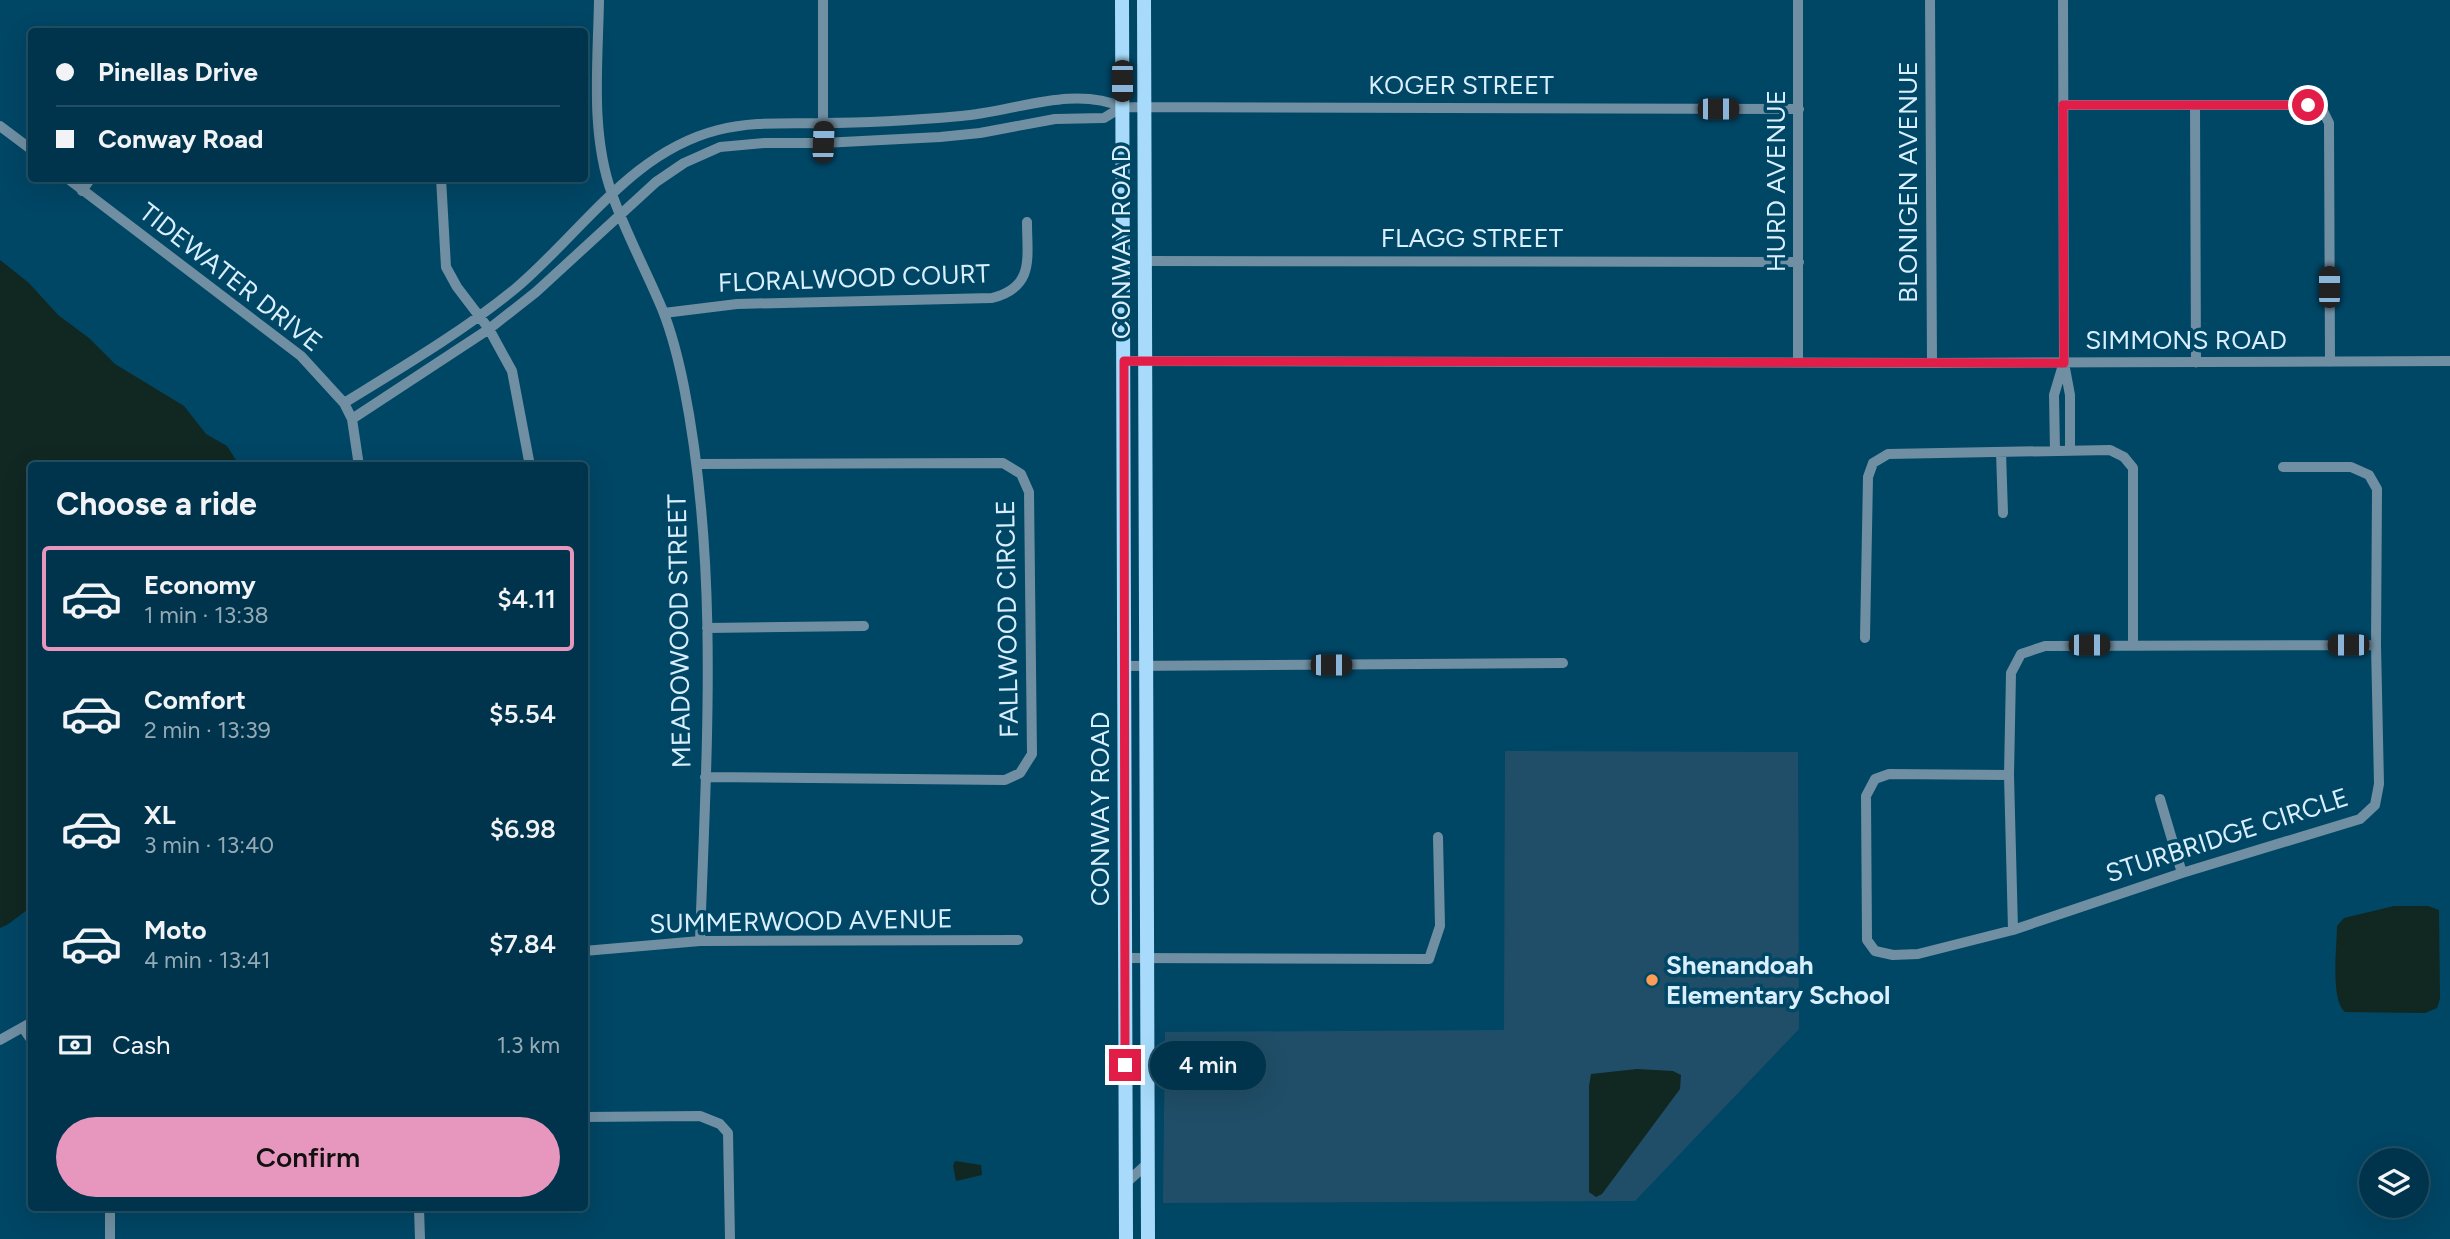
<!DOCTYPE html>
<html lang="en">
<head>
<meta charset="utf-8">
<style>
	:root { --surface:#00344c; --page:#0a3c53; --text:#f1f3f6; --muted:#95aab5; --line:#224f64; --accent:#e797bd }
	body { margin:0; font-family:Figtree,sans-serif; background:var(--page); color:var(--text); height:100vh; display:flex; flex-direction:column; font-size:26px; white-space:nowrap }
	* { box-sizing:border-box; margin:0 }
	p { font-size:23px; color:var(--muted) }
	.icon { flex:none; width:38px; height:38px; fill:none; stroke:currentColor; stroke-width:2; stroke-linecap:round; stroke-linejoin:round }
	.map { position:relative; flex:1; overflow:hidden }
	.drawer { position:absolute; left:28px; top:462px; width:560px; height:749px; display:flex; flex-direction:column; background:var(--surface); border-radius:7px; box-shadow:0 7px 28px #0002,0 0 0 2px var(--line) }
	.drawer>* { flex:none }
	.banner { position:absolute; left:28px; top:28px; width:560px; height:154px; border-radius:7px; box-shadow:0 7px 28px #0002,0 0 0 2px var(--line); display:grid; align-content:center; height:154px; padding:0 28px; background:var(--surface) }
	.fabs { position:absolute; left:2359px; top:1148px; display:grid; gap:14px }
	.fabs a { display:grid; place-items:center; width:70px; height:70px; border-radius:50%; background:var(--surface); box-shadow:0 7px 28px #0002,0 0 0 2px var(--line); font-size:35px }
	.end { position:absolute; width:32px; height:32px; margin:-16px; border:9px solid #e11d48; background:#fff; box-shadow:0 0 0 4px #fff }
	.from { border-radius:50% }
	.bubble { position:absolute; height:49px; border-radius:24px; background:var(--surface); box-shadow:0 7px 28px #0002,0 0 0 2px var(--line); font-size:23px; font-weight:600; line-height:49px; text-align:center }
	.car { position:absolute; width:21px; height:42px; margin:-21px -10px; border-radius:9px; box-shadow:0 0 5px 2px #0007; background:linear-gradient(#222 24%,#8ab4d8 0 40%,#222 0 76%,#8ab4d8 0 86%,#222 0) }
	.banner b { display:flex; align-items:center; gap:24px; height:66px; font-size:26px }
	.banner b+b { border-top:2px solid var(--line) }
	.banner i { width:18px; height:18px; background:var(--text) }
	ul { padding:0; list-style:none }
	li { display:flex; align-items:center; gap:21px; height:105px; margin:0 14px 10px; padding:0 14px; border:4px solid transparent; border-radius:7px }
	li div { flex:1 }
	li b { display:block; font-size:26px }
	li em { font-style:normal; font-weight:600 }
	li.selected { border-color:var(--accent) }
	li>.icon { width:63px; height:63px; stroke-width:1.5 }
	h2 { padding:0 28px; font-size:32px; line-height:84px }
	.pay { display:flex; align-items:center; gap:18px; height:77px; padding:0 28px; font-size:26px }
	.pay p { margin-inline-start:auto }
	.primary-button { display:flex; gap:14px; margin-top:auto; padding:14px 28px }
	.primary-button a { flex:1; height:80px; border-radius:42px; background:var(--accent); color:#111; font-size:28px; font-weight:600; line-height:80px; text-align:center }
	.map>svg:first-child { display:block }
	.built { fill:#204e68 }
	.water { fill:#112722 }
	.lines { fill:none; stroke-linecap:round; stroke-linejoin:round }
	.minor { stroke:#708fa2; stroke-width:10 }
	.major { stroke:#a8dbfb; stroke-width:14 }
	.route { stroke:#e11d48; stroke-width:9 }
	.poi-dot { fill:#fc9d53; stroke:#004665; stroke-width:2.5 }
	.labels { text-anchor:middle; stroke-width:7; stroke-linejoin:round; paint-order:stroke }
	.street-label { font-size:26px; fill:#d9effe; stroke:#004665 }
	.poi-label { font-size:26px; font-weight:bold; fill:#d9effe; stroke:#004665; text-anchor:start }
</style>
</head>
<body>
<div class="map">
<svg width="2450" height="1239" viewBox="0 0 2450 1239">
	<rect width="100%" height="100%" fill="#004665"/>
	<path class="built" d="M1505 751 1798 752 1799 1029 1635 1201 1163 1203 1165 1032 1504 1030Z"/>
	<path class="water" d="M0 260 29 283 58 315 89 338 115 364 184 406 206 434 227 446 239 465 32 466 31 907 7 925 0 928Z
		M2394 906H2428L2439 910 2440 999 2437 1008 2425 1013 2345 1012C2330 999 2337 947 2337 926L2344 918Z
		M1637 1069 1673 1071 1681 1075 1680 1089 1602 1194 1596 1197 1589 1192V1086L1591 1074Z
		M955 1161 981 1165 982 1175 956 1181 953 1166Z"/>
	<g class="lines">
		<path class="minor" d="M599 0C598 64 590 133 612 194 626 234 647 272 663 311 672 334 679 362 684 387 720 569 706 757 700 941
			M823 0V143
			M1798 0V362
			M1930 0 1932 363
			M2063 0 2064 363 2070 395V451
			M2063 105H2308L2323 111 2329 123 2330 362
			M2195 106 2196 363
			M0 126 32 150
			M67 178 301 356 344 403 352 419 359 466
			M441 178 446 267 457 287 489 329 512 371 530 466
			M82 191 91 178
			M1145 261 1799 262
			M664 313 737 304 992 298C1035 287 1027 258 1027 222
			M1124 361 1932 363 2450 361
			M344 403C401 368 465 330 516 288 581 233 631 152 718 130 754 121 787 124 823 123 869 123 916 120 961 116 1013 112 1072 85 1122 107L1799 109
			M352 419 489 329 536 292 656 182 684 163 720 147 765 143H823L940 137 980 133 1055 119 1104 118 1122 107
			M2055 451 2054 395 2063 365
			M2001 452 2003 513
			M697 464 1003 463 1021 474 1029 492 1032 754 1020 773 1005 780 705 777
			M707 628 864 626
			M1865 638 1868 477 1873 463 1888 454 2110 450 2124 457 2133 468V645
			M1124 666 1563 663
			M2009 775 1889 774 1875 779 1866 796 1867 940 1875 951 1893 955 1918 954 2013 930 2182 873 2360 819 2375 805 2379 784 2376 645 2377 489 2369 475 2351 467H2283
			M2160 799 2182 873
			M2013 930 2009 775 2011 673 2021 654 2045 646 2376 645
			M584 951 700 941 1018 940
			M1125 958 1429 959 1440 926 1438 837
			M23 1028 32 1041
			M0 1040 32 1022
			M584 1117 700 1116 720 1124 728 1133 730 1239
			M1126 1183 1148 1163
			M110 1208V1239
			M419 1208 420 1239"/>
		<path class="major" d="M1122 0 1126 1239
			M1144 0 1148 1239"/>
	</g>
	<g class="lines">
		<path class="route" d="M1125 1065 1124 361 2064 363 2063 105H2308"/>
	</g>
	<circle class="poi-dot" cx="1652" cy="980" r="7"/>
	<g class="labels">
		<g class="street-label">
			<text x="1461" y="94">KOGER STREET</text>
			<text transform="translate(1776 181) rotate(-90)" y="9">HURD AVENUE</text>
			<text transform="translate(1908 182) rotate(-90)" y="9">BLONIGEN AVENUE</text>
			<text x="1472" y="247">FLAGG STREET</text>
			<text transform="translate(1121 242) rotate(-90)" y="9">CONWAY ROAD</text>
			<text transform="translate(231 277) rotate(38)" y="9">TIDEWATER DRIVE</text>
			<text transform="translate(854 278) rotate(-2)" y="9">FLORALWOOD COURT</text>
			<text x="2186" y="349">SIMMONS ROAD</text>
			<text transform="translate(1007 619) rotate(-91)" y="9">FALLWOOD CIRCLE</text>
			<text transform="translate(679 631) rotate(-91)" y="9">MEADOWOOD STREET</text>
			<text transform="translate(1100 809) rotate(-90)" y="9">CONWAY ROAD</text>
			<text transform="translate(2227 835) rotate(-18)" y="9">STURBRIDGE CIRCLE</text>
			<text transform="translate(801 921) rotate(-1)" y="9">SUMMERWOOD AVENUE</text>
		</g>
		<g class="poi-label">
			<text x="1666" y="974">Shenandoah<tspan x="1666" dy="30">Elementary School</tspan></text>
		</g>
	</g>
</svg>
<div class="fabs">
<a><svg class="icon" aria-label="layers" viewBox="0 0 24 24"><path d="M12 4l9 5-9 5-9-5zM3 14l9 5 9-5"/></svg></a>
</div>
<i class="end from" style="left:2308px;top:105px"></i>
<i class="end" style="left:1125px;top:1065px"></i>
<div class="bubble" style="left:1150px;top:1041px;width:116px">4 min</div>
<i class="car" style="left:1122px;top:81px;rotate:180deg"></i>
<i class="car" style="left:1718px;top:109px;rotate:90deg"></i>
<i class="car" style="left:823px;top:142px;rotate:2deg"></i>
<i class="car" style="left:2329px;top:287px;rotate:0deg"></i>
<i class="car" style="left:2089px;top:645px;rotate:90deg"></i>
<i class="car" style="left:2348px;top:645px;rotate:270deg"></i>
<i class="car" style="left:1331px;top:665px;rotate:90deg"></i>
<div class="banner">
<b><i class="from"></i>Pinellas Drive</b>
<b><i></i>Conway Road</b>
</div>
<section class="drawer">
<h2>Choose a ride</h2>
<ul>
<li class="selected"><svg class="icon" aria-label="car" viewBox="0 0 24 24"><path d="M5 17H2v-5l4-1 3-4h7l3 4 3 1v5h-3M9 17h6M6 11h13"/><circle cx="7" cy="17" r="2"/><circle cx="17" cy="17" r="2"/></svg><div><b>Economy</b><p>1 min · 13:38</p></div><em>$4.11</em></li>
<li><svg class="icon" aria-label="car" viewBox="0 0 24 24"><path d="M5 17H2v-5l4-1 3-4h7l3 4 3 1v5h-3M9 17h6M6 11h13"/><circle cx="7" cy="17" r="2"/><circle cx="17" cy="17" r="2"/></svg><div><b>Comfort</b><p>2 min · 13:39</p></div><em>$5.54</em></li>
<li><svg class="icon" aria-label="car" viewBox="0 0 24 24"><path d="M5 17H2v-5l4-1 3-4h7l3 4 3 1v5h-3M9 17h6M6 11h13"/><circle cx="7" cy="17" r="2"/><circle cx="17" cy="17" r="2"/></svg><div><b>XL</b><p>3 min · 13:40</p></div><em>$6.98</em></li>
<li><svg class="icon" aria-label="car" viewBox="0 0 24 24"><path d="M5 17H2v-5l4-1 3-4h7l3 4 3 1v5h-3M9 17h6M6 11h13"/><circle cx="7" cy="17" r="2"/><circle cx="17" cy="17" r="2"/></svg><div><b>Moto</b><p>4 min · 13:41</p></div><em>$7.84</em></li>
</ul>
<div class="pay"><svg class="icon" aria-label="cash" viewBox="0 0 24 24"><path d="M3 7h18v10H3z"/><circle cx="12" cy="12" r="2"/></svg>Cash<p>1.3 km</p></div>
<div class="primary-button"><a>Confirm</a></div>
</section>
</div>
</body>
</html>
